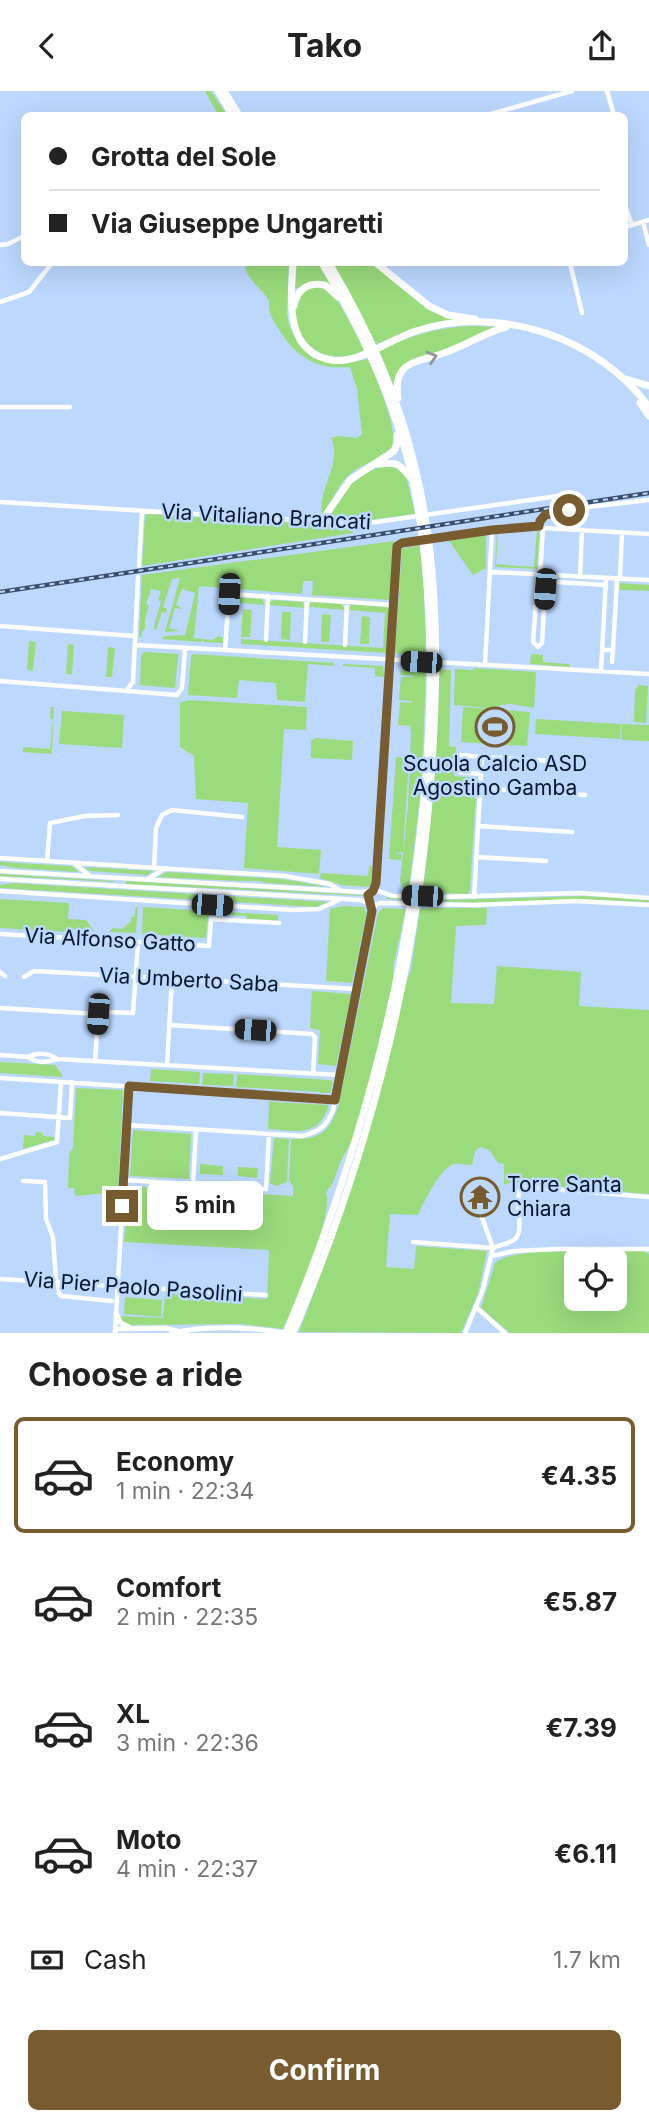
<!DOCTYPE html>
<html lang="en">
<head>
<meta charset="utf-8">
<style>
	:root { --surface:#fff; --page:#f6f6f6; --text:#222; --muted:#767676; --line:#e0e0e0; --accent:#785b2f }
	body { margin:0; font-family:Inter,sans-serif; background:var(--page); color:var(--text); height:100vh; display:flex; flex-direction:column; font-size:26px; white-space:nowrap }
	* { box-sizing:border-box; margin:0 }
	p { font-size:23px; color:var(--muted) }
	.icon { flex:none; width:38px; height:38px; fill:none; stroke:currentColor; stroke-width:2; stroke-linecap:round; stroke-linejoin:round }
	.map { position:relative; height:1242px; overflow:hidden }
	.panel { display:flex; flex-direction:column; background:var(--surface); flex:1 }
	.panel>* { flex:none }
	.guide { position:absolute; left:21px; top:21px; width:607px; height:154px; border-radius:10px; box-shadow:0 7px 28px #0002; display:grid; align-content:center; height:154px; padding:0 28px; background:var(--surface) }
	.tools { position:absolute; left:564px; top:1157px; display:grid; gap:14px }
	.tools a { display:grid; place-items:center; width:63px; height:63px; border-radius:10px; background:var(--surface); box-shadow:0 7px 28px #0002; font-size:35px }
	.end { position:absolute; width:32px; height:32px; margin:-16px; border:9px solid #785b2f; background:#fff; box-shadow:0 0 0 4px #fff }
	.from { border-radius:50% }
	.bubble { position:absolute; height:49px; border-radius:10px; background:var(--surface); box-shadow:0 7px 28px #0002; font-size:23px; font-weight:700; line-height:49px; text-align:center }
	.car { position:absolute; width:21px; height:42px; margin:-21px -10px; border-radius:9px; box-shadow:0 0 5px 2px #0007; background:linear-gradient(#222 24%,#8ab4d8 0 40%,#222 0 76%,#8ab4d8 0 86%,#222 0) }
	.guide b { display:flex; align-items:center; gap:24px; height:66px; font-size:26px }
	.guide b+b { border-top:2px solid var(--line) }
	.guide i { width:18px; height:18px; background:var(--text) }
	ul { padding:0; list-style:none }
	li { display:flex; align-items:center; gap:21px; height:116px; margin:0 14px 10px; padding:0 14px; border:4px solid transparent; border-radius:10px }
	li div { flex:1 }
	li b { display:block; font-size:26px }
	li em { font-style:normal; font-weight:700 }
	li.active { border-color:var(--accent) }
	li>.icon { width:63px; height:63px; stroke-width:1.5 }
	h2 { padding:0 28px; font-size:32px; line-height:84px }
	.pay { display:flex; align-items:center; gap:18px; height:77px; padding:0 28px; font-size:26px }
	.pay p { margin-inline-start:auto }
	.cta { display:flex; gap:14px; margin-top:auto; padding:14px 28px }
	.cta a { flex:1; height:80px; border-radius:10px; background:var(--accent); color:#fff; font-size:28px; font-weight:700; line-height:80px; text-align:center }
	header { display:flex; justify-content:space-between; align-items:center; height:91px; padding:0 28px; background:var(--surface); font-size:32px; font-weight:700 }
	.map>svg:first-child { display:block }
	.green { fill:#9adb7c; fill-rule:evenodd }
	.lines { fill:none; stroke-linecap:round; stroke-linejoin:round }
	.minor { stroke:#fff; stroke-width:4.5 }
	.tertiary { stroke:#fff; stroke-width:5 }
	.trunk { stroke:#fff; stroke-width:7 }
	.rail-casing { stroke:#3a4d68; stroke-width:4.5 }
	.rail { stroke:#bcd8fe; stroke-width:2; stroke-dasharray:5; stroke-linecap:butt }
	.oneway { stroke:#8f96a0 }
	.route { stroke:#785b2f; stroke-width:9 }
	.labels { text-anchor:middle; stroke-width:5; stroke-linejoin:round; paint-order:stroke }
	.street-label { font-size:21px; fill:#06162c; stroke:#bcd8fe }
	.poi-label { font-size:21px; fill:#06162c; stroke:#bcd8fe }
</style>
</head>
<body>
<header><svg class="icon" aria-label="back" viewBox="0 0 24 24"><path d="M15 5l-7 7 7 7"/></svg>Tako<svg class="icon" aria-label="share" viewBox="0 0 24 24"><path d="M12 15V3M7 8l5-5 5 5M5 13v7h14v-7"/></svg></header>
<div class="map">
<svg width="649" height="1242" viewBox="0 0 649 1242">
	<rect width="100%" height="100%" fill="#bcd8fe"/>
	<path class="green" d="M205 0H211L227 24H218Z
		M245 172H289L287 223 289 234 298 253 313 267 332 273H343L368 268C375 283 401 344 391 357 383 368 361 373 350 383 337 394 332 412 322 424 317 397 343 374 331 347L338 345 357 347 362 343 357 298 350 276C319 279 296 267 280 240 273 228 268 224 269 210 262 197 244 187 245 172Z
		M295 172H319L332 194C319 190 307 192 295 198Z
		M333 172H373L422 212 455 228 419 236 376 253Z
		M318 195 334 203 365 259C304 288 277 212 307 197 311 196 315 196 318 195Z
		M472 235 495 236 455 256 417 268 393 294 379 259C410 245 438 236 472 235Z
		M392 373 406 385 415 423 362 430 330 428 329 424C348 395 355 381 392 373Z
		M147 423 350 435 353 442 142 475 145 425Z
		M537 439H540L537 478 495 476 497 440H498L496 473 534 476Z
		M486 444V477L473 484 449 450Z
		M394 450 391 509 312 504 313 490H303L302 503 199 495 194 547 212 549 219 545 223 547V552L204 551V549L200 551 162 548 164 545 185 544 195 502 182 498 176 514 183 518 175 517 169 537 179 540 165 541 180 487 172 488 163 516 167 518 166 522 162 521 156 539 154 538C155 527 159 520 161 510L158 509 161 500 151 498 146 513 149 515 145 528V538L142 540 141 547 139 545 142 484Z
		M420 454 424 502 426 565 398 563 395 561 402 458Z
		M620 492 649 494V500L620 499Z
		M234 506 262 508 265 514 230 511 231 508Z
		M274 509 302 511 305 517 270 514V511Z
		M314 511 342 513 345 519 310 516V513Z
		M351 513 386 516 389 518 386 562 241 553V548L383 557 385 522 349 519Z
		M243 518 252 519 250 546H241Z
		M282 521H291L290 549 281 548Z
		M322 523 331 524 329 551H321Z
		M362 525 370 526 369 553H360Z
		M29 550 36 551 33 580 27 579Z
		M68 553 74 554 72 583H66Z
		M108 556 115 557 112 586H106Z
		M145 561 178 563 175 597 140 594 141 564Z
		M193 563 334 572V575L308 573 305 611 277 609 276 592 239 589 237 607 188 604 191 565Z
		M531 563 543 564V571L569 573V576L530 573Z
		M343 573 383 575 384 586 375 585V577L343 575Z
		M473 577 536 581 534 617 511 613 500 614 499 618 454 614 455 578 473 579Z
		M401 578H426L422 689 409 798 403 797 400 791 408 715 411 643 410 635 398 634 400 611 412 612V610L399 609 401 586H413L414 582 413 585 400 584Z
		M440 578 451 579 449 655 456 656 454 685 477 687 470 798 468 803 437 802 423 800 433 704Z
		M639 594 648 595 646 632 634 631 635 599Z
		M189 609 307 616 306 639 284 638 277 756 321 759 319 783 244 777 248 712 196 708 194 665 180 656V612Z
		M51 616H54L52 663 23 661V656L50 658 53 628 50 627Z
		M463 616 530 621 527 655 461 651Z
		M62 620 124 624 122 657 59 653Z
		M536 628 621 633 620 648 535 643Z
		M622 633 649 634V650L621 649Z
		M315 647 353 650 352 669 311 667V650Z
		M396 666 409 667 403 761 394 762 402 763 401 769 389 768Z
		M0 771 71 775 79 781 16 777 0 774Z
		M369 775H372L371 793 368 796 341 794 320 787 321 782 368 785Z
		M84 776 154 780 147 784 90 780Z
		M168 781 282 788 328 796 267 792 258 790H235L157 786Z
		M0 783 114 790V791L0 785Z
		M126 790 362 804 364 805 126 793Z
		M13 792 328 811 316 816 0 797V794Z
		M387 805 449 809 581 805 649 809V811L576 808 473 812 387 808Z
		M0 808 69 812 68 828 86 829 94 840 68 838 67 841 0 837Z
		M342 815 365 816 364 820H367L352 892 326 890 330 818Z
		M136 816H138L136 842 109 841 113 837 122 838 131 830V826H134Z
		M143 816 278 824V830L247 828 246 825 210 823 208 826 206 847 142 843Z
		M383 817 406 818 393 876V893L368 994 352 1049C349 1056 341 1068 339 1075 334 1087 335 1091 326 1101 334 1127 295 1210 283 1238L241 1233 129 1234 123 1230 120 1225 163 1227 165 1203 267 1208 269 1159 124 1151 128 1098 130 1095 293 1105V1096L289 1089 291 1048C321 1049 330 1040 339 1013L378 822Z
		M430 817H487L486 834 456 835 451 912 494 913 497 875 581 881 579 915 649 919V1103L508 1092 504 1094V1073L498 1072 489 1059 480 1056 475 1060 472 1074C467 1074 459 1072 454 1073 440 1077 424 1111 418 1124L390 1123 386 1176 414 1178 416 1155 487 1160 478 1203 461 1242 299 1241 335 1145 364 1056 386 974 403 900 411 879 420 818Z
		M312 900 351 903 336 975 318 973 320 939 310 937Z
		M0 971 55 974 62 983V986L0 982Z
		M151 978 200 981 199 993 150 990Z
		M203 982 234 983 233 995 202 994Z
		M237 983 330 989 333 991 330 1002H320V1001L236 996Z
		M76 997 123 999 118 1101 75 1105 74 1097H68L69 1063 73 1057Z
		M269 1010 275 1011 329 1014C319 1047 295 1040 268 1038Z
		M133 1039 191 1043 189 1088 130 1085Z
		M36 1041 43 1042V1045L54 1046V1049L23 1058 24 1044 35 1045Z
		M274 1047 289 1048 287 1091 276 1095 270 1092Z
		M200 1073 223 1075V1084L200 1083Z
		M238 1076 258 1077 257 1087 238 1085Z
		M592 1160H643L649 1163V1242H510L481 1217 495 1172C513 1157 569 1161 592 1160ZM576 1169H614V1208H576Z
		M125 1206 162 1209 161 1226 124 1223Z"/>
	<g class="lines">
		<path class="minor" d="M607 0 614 24
			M487 24 572 0
			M24 83V84
			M625 115 632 134
			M643 131 649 154
			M625 136 649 129
			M0 154 8 153 24 145
			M570 172 582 222
			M0 211 29 201 52 172
			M0 316H70
			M0 411 311 430 323 428 333 432 362 433 572 403
			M539 434 540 430 545 424 587 416 649 409
			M139 475 142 420
			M491 481 649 489
			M538 484 533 551 538 556 542 552 546 484
			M540 484 543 437 649 443
			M547 484 551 490 556 491 606 494
			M580 486 582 439
			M620 488 622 441
			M0 535 134 545
			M266 549 268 505
			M305 551 307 508
			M136 554 649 583
			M345 554 347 511
			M225 559 229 503 393 514
			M602 559H613L617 488
			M612 571 613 559
			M485 574 492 439
			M601 580 606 487
			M0 590 177 604 182 597 185 557
			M126 600 133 591 138 486
			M482 666 554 670
			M480 697 585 704
			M478 735 572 741
			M476 766 546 770
			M0 767 285 785 330 793 341 800
			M47 770 50 732 85 725 118 724
			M75 773 90 785
			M154 777 156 737 162 724 172 719 242 726
			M0 780 360 801 375 799 393 805 440 806 581 802 649 807
			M0 788 360 809 376 814
			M148 788 164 778
			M0 800 292 819 319 818 339 809
			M373 800 376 792 378 758 397 455 402 452 492 439 539 434 543 437
			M474 806 482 666 460 664 459 681 481 683
			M0 843 209 855 211 828 279 832
			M0 881 5 885
			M24 886 34 880 357 898
			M0 917 98 923 107 921 133 922 138 851
			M169 934 312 943 315 946 313 983
			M0 964 28 966
			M57 968C49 962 37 961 28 966 36 972 48 972 57 968L339 984
			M95 970 98 923
			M167 974 172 887
			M0 987 335 1009
			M0 1022 70 1027 72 991
			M127 1034 302 1045C319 1041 327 1035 333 1019L372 820 376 814 380 812 475 814 576 810 649 814
			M0 1068 57 1051 61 991
			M124 1089 266 1098 269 1043
			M23 1090 45 1091 46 1128 53 1146 56 1191
			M193 1094 196 1038
			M413 1151 493 1157 479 1118
			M492 1165 514 1160 557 1158H649
			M0 1188 266 1204
			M58 1191 59 1202 61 1205 112 1210
			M477 1217 505 1242
			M115 1242 129 995
			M465 1242 483 1198 493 1157C499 1154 509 1153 515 1148 525 1140 514 1110 520 1098L527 1096 649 1106"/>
		<path class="tertiary" d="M116 1222 121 1232 129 1236
			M115 1240 118 1238 165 1237 177 1240
			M172 1242C208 1234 249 1236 286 1242"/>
		<path class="trunk" d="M218 0 232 24
			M224 0 239 24
			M293 172C291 207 284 261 331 269 358 274 390 248 416 240 499 213 598 246 649 316
			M376 172 429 215 448 224 475 228
			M294 215C297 198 308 191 325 194L338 206
			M626 288 649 295
			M398 307C397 298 396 288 402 280 410 269 429 268 441 263 464 256 483 242 506 236
			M640 312 649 325
			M377 373C399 372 396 370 411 387
			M323 428 350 389 394 360 397 353V344
			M286 1242C370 1039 425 823 430 603 431 524 427 442 407 365 388 296 358 233 322 172
			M293 1242C375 1051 425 844 434 637 438 550 436 461 415 376 398 303 367 236 329 172"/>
		<defs>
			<path id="rail" d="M0 501 649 402"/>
		</defs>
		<use href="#rail" class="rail-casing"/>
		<use href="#rail" class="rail"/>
	</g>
	<defs><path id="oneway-chevron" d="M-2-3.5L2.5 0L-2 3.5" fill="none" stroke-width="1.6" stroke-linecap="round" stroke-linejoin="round" transform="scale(1.75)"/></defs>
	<use class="oneway" href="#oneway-chevron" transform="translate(432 266) rotate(-17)"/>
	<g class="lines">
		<path class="route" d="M122 1115 129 995 335 1009 372 820 368 804 373 800 376 792 397 455 402 452 492 439 539 435 540 430 545 424 569 419"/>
	</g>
	<defs>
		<symbol id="stadium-ring" viewBox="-11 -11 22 22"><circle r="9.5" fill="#bcd8fe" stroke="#785b2f" stroke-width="1.5"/><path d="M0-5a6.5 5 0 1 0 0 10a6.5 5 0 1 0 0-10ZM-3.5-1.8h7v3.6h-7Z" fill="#785b2f"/></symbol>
		<symbol id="temple-ring" viewBox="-11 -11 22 22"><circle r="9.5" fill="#bcd8fe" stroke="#785b2f" stroke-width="1.5"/><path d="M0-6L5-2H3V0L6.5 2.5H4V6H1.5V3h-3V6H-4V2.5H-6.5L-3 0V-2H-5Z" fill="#785b2f"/></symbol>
	</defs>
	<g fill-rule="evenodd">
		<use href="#stadium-ring" x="473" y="614" width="44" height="44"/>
		<use href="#temple-ring" x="458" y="1084" width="44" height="44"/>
	</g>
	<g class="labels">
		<g class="street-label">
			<text transform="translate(266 426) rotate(3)" y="7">Via Vitaliano Brancati</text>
			<text transform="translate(110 849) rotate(3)" y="7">Via Alfonso Gatto</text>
			<text transform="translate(189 889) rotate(3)" y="7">Via Umberto Saba</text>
			<text transform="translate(133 1196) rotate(4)" y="7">Via Pier Paolo Pasolini</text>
		</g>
		<g class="poi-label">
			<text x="495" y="680">Scuola Calcio ASD<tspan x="495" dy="24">Agostino Gamba</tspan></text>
			<text x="507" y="1101" text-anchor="start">Torre Santa<tspan x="507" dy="24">Chiara</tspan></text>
		</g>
	</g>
</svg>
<div class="tools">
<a><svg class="icon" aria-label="locate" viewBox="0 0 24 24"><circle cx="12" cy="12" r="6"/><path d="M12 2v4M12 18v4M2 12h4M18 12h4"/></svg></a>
</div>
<i class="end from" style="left:569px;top:419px"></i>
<i class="end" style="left:122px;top:1115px"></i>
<div class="bubble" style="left:147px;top:1090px;width:116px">5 min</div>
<i class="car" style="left:545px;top:498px;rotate:184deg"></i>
<i class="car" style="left:229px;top:503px;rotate:183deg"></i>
<i class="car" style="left:421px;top:571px;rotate:274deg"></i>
<i class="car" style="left:422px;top:805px;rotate:272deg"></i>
<i class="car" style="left:212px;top:814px;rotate:93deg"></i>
<i class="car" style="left:98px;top:923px;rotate:184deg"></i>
<i class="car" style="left:255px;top:939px;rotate:274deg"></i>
<div class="guide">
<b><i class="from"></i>Grotta del Sole</b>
<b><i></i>Via Giuseppe Ungaretti</b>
</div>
</div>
<section class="panel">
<h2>Choose a ride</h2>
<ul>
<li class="active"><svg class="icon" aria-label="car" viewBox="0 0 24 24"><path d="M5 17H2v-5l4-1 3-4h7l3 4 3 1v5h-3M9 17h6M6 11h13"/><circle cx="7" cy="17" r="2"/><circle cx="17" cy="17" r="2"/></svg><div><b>Economy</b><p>1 min · 22:34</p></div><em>€4.35</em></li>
<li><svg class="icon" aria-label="car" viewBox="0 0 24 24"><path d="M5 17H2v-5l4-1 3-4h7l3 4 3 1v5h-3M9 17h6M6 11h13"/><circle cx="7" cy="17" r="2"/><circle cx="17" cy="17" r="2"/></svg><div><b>Comfort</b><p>2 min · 22:35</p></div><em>€5.87</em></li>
<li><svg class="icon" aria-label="car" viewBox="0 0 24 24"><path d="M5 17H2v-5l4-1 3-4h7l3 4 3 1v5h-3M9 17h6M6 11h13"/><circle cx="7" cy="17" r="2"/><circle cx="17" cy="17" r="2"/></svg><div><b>XL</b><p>3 min · 22:36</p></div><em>€7.39</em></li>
<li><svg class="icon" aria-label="car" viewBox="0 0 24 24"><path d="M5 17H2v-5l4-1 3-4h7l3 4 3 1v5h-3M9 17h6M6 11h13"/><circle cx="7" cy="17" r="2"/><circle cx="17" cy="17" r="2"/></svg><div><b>Moto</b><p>4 min · 22:37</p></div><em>€6.11</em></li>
</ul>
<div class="pay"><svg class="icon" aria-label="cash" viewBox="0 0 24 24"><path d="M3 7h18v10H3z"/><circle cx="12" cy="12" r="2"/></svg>Cash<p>1.7 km</p></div>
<div class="cta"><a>Confirm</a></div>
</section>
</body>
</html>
